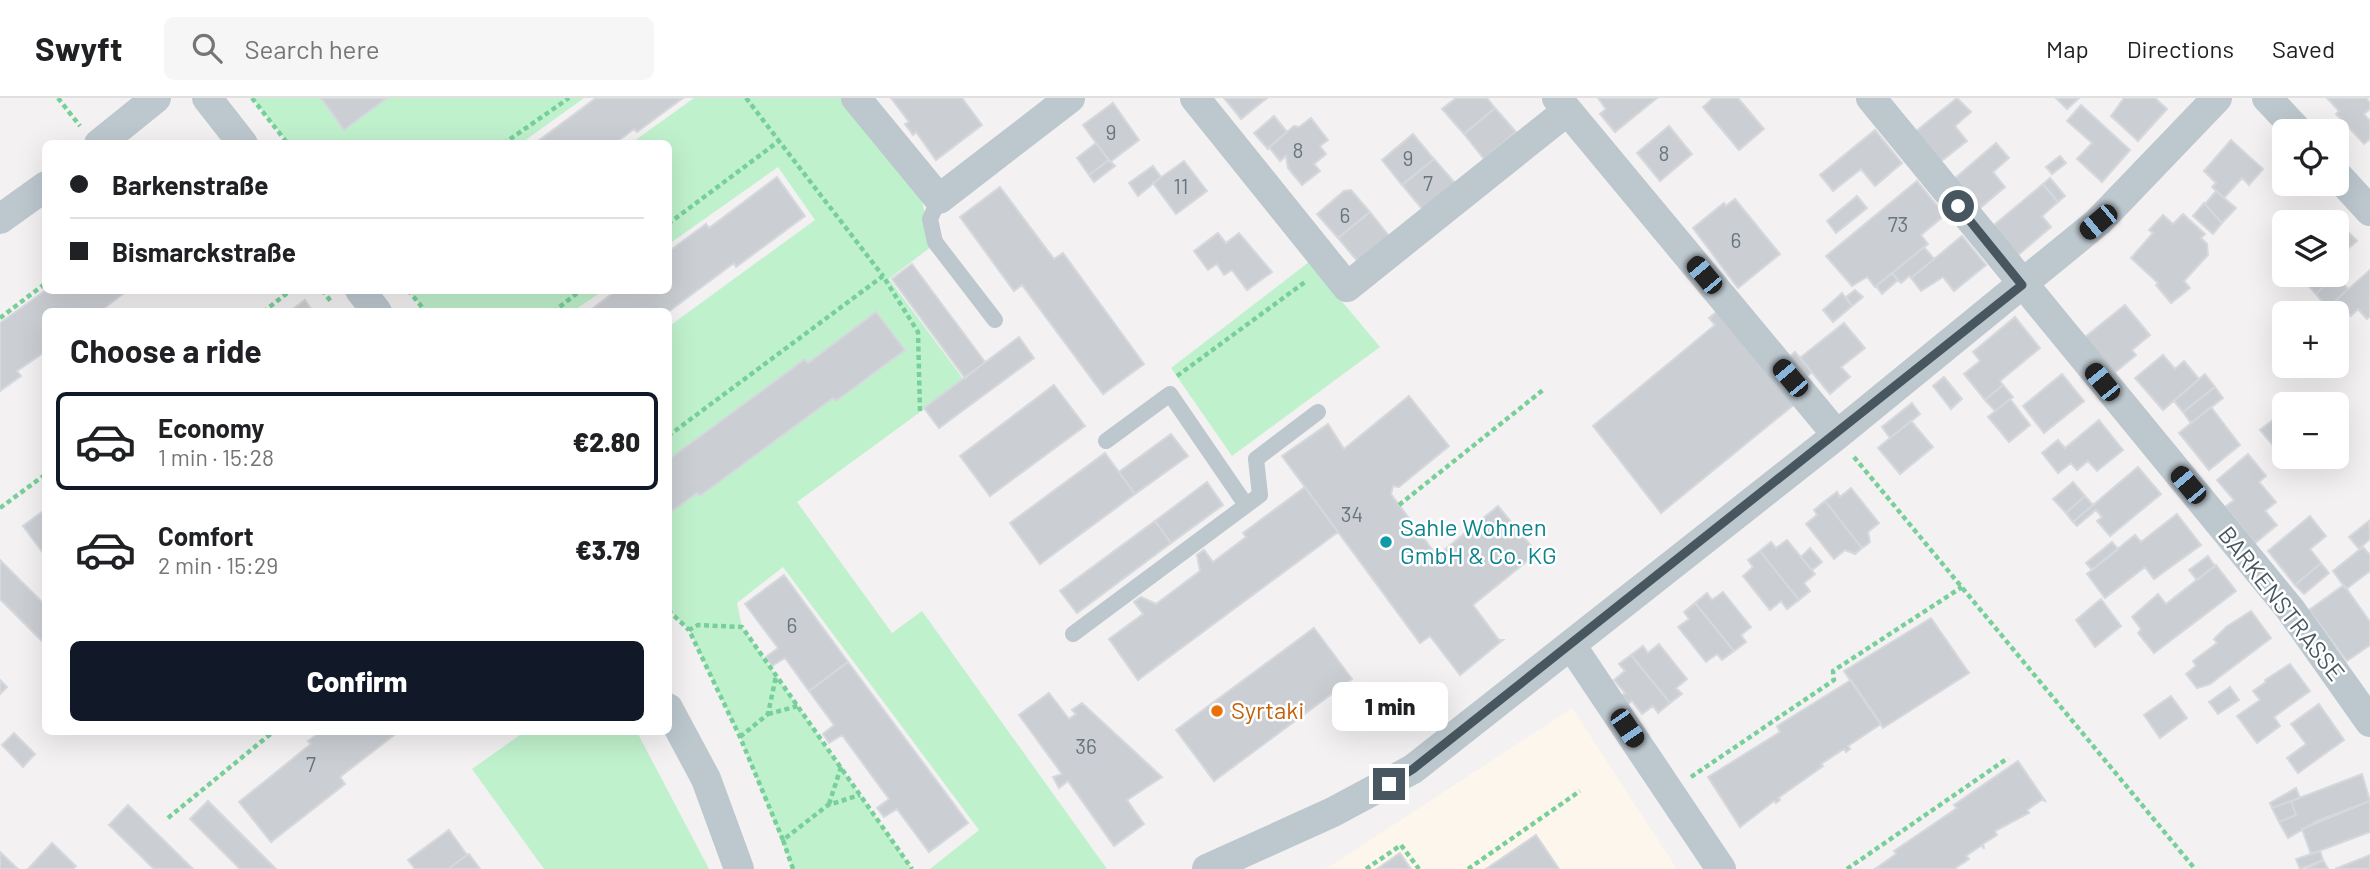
<!DOCTYPE html>
<html lang="en">
<head>
<meta charset="utf-8">
<style>
	:root { --surface:#fff; --page:#f6f6f6; --text:#202124; --muted:#757577; --line:#e0e0e0; --accent:#111827 }
	body { margin:0; font-family:Barlow,sans-serif; background:var(--page); color:var(--text); height:100vh; display:flex; flex-direction:column; font-size:26px; white-space:nowrap }
	* { box-sizing:border-box; margin:0 }
	p { font-size:23px; color:var(--muted) }
	.icon { flex:none; width:38px; height:38px; fill:none; stroke:currentColor; stroke-width:2; stroke-linecap:round; stroke-linejoin:round }
	.map { position:relative; flex:1; overflow:hidden }
	.panel { position:absolute; left:42px; top:210px; width:630px; height:427px; display:flex; flex-direction:column; background:var(--surface); border-radius:10px; box-shadow:0 7px 28px #0002 }
	.panel>* { flex:none }
	.banner { position:absolute; left:42px; top:42px; width:630px; height:154px; border-radius:10px; box-shadow:0 7px 28px #0002; display:grid; align-content:center; height:154px; padding:0 28px; background:var(--surface) }
	.fabs { position:absolute; left:2272px; top:21px; display:grid; gap:14px }
	.fabs a { display:grid; place-items:center; width:77px; height:77px; border-radius:10px; background:var(--surface); box-shadow:0 7px 28px #0002; font-size:35px }
	.end { position:absolute; width:32px; height:32px; margin:-16px; border:9px solid #48575f; background:#fff; box-shadow:0 0 0 4px #fff }
	.from { border-radius:50% }
	.bubble { position:absolute; height:49px; border-radius:10px; background:var(--surface); box-shadow:0 7px 28px #0002; font-size:23px; font-weight:800; line-height:49px; text-align:center }
	.car { position:absolute; width:21px; height:42px; margin:-21px -10px; border-radius:9px; box-shadow:0 0 5px 2px #0007; background:linear-gradient(#222 24%,#8ab4d8 0 40%,#222 0 76%,#8ab4d8 0 86%,#222 0) }
	.banner b { display:flex; align-items:center; gap:24px; height:66px; font-size:26px }
	.banner b+b { border-top:2px solid var(--line) }
	.banner i { width:18px; height:18px; background:var(--text) }
	ul { padding:0; list-style:none }
	li { display:flex; align-items:center; gap:21px; height:98px; margin:0 14px 10px; padding:0 14px; border:4px solid transparent; border-radius:10px }
	li div { flex:1 }
	li b { display:block; font-size:26px }
	li em { font-style:normal; font-weight:800 }
	li.on { border-color:var(--accent) }
	li>.icon { width:63px; height:63px; stroke-width:1.5 }
	h2 { padding:0 28px; font-size:32px; line-height:84px }
	.cta { display:flex; gap:14px; margin-top:auto; padding:14px 28px }
	.cta a { flex:1; height:80px; border-radius:10px; background:var(--accent); color:#fff; font-size:28px; font-weight:800; line-height:80px; text-align:center }
	header { display:flex; align-items:center; gap:42px; box-sizing:border-box; height:98px; padding:0 35px; background:var(--surface); border-bottom:2px solid var(--line) }
	header strong { font-size:33px }
	nav { display:flex; gap:38px; margin-inline-start:auto; font-size:24px }
	.search { width:490px; height:63px; background:var(--page); display:flex; align-items:center; gap:18px; box-sizing:border-box; padding:0 24px; border-radius:10px; color:var(--muted); font-size:26px }
	.map>svg:first-child { display:block }
	.commercial { fill:#fdf6ec }
	.green { fill:#c0f1cd }
	.building { fill:#cbcfd4; stroke:#d5d8dc; stroke-width:2 }
	.lines { fill:none; stroke-linecap:round; stroke-linejoin:round }
	.path { stroke:#77d099; stroke-width:4.5; stroke-dasharray:5 3.5; stroke-linecap:butt }
	.lane { stroke:#bcc7ce; stroke-width:16 }
	.street { stroke:#bcc7ce; stroke-width:30 }
	.route { stroke:#48575f; stroke-width:9 }
	.culture-dot { fill:#0f9aa8; stroke:#fff; stroke-width:2.5 }
	.food-dot { fill:#e8710a; stroke:#fff; stroke-width:2.5 }
	.labels { text-anchor:middle; stroke-width:5; stroke-linejoin:round; paint-order:stroke }
	.number-label { font-size:21px; fill:#69757c }
	.culture-label { font-size:24px; fill:#0d838f; stroke:#fff; text-anchor:start }
	.street-label { font-size:24px; fill:#48575f; stroke:#fff }
	.food-label { font-size:24px; fill:#c56008; stroke:#fff; text-anchor:start }
</style>
</head>
<body>
<header>
<strong>Swyft</strong>
<div class="search"><svg class="icon" aria-label="search" viewBox="0 0 24 24"><circle cx="10" cy="10" r="6"/><path d="M15 15l6 6"/></svg>Search here</div>
<nav><a>Map</a><a>Directions</a><a>Saved</a></nav>
</header>
<div class="map">
<svg width="2370" height="771" viewBox="0 0 2370 771">
	<rect width="100%" height="100%" fill="#f3f1f1"/>
	<path class="commercial" d="M1572 610 1677 771H1326Z"/>
	<path class="green" d="M252 0H584L520 46 288 45Z
		M694 0H856L916 75 932 148 889 181 964 282 797 404 892 535 922 513 1107 771H930L979 732 783 469 737 505 742 529 912 771H793L740 639 689 532 669 512 668 229 815 122 778 69 669 146 668 46H630Z
		M1309 164 1380 249 1232 358 1171 270Z
		M408 193H603L573 213H426Z
		M524 634H637L709 771H544L472 671Z"/>
	<path class="building" d="M321 0H387L344 32Z
		M596 0H683L637 34 634 31 614 46H534Z
		M891 0H962L982 27 936 62 916 34 913 37 905 26 909 24Z
		M1224 0H1267L1241 21Z
		M1456 0H1487L1495 10 1464 36 1442 11Z
		M1598 0H1657L1615 34 1600 16 1606 11Z
		M1713 0H1738L1764 31 1739 52 1703 9Z
		M1957 0 1971 14 1955 28 1967 43 1940 64 1915 34Z
		M2056 0H2079L2067 11Z
		M2124 0H2155L2167 11 2138 43 2111 18Z
		M2327 0H2366L2370 5V11L2364 16 2370 23V41L2364 46 2336 16 2339 13Z
		M1113 5 1139 42 1110 64 1083 27Z
		M2081 7 2130 52 2102 84 2077 61 2092 45 2067 23Z
		M1495 10 1516 34 1484 61 1464 36Z
		M1274 18 1287 34 1268 51 1254 35Z
		M1311 20 1328 42 1320 48 1326 56 1314 66 1320 73 1302 87 1288 70 1286 58 1280 63 1269 49 1294 28 1299 29Z
		M1669 28 1692 56 1660 83 1637 55Z
		M1875 32 1902 65 1875 88 1861 71 1833 93 1820 77Z
		M1413 36 1434 61 1402 87 1382 62Z
		M2231 42 2263 71 2249 87 2242 80 2224 100 2212 89 2216 85 2204 73Z
		M1096 45 1109 62 1089 77 1077 60Z
		M1996 45 2009 60 1993 74 2005 89 1979 111 1954 81Z
		M2060 58 2066 65 2052 76 2046 69Z
		M1434 61 1455 85 1423 112 1402 87Z
		M1109 62 1115 68 1094 84 1089 77Z
		M1184 63 1207 93 1176 116 1153 85Z
		M1153 68 1161 79 1138 98 1129 85Z
		M777 79 805 118 736 169 734 165 668 214H588L617 192H668V154L706 126 709 130Z
		M2050 80 2065 98 2058 104 2043 86Z
		M1917 83 1945 117 1921 137 1928 146 1875 189 1867 179 1852 188 1826 158Z
		M2043 86 2058 104 2042 118 2051 129 2017 158 1993 128Z
		M1000 89 1054 161 1063 155 1144 266 1103 296 1022 187 1014 193 960 119Z
		M1351 92 1370 114 1338 140 1317 116 1344 93Z
		M2216 93 2236 110 2222 125 2205 106Z
		M1857 98 1867 110 1836 135 1827 123Z
		M1735 101 1780 156 1738 190 1693 130 1724 105 1726 108Z
		M2204 105 2222 125 2213 136 2193 118Z
		M1370 114 1390 139 1359 165 1338 140Z
		M2183 116 2205 136 2201 140 2207 146 2208 157 2184 183 2190 190 2171 205 2156 187 2158 185 2131 160 2153 135 2149 132 2163 117 2173 126Z
		M2334 119 2357 143 2336 161V124H2328Z
		M1218 135 1226 145 1239 135 1272 174 1247 192 1232 172 1224 177 1217 166 1208 172 1194 153Z
		M1962 138 1986 167 1954 193 1943 179 1921 193 1911 180Z
		M1924 149 1934 161 1911 180 1909 178 1901 185 1892 175Z
		M912 166 985 264 965 280 892 181Z
		M2370 172V218L2367 221 2358 211 2351 218 2336 202Z
		M1892 175 1898 182 1882 196 1876 188Z
		M2315 177H2335L2336 178 2316 196 2306 185Z
		M2336 178 2348 191 2328 210 2316 196Z
		M46 192H128L99 214H46V253L17 273 21 278 0 293V225Z
		M1855 192 1863 199 1852 208 1846 199Z
		M1842 195 1852 208 1833 224 1823 212Z
		M305 202 313 214H289Z
		M2125 207 2150 237 2132 252 2136 257 2114 275 2084 240Z
		M1718 213 1796 305 1661 415 1593 328 1715 227 1709 220Z
		M876 214 905 252 836 303 833 300 700 398 697 395 668 416V355L672 359 805 261 808 265Z
		M2015 219 2040 250 2000 283 2003 287 1985 302 1964 276 1980 263 1973 254Z
		M1844 225 1865 250 1841 269 1850 279 1830 296 1800 260Z
		M1019 239 1034 260 939 330 924 310Z
		M1795 254 1812 274 1802 282 1786 262Z
		M2163 257 2175 271 2184 263 2199 281 2163 312 2135 280Z
		M2062 276 2084 303 2044 335 2023 308Z
		M2205 276 2215 289 2183 314 2174 303Z
		M1944 279 1962 301 1951 311 1933 288Z
		M1054 287 1085 328 990 398 960 358Z
		M2003 287 2013 299 1995 313 1985 302Z
		M2215 289 2223 300 2191 325 2183 314Z
		M1409 298 1449 348 1399 389 1393 388 1391 396 1437 458 1498 408 1537 455 1473 507 1499 542H1503L1460 577 1430 538 1420 545 1282 358 1328 326 1344 351Z
		M2010 301 2030 327 2009 344 1988 319Z
		M1912 305 1920 316 1890 340 1882 329Z
		M2211 309 2240 347 2209 372 2179 335Z
		M2282 315 2284 347 2277 352 2260 332Z
		M2099 322 2123 352 2097 373 2088 363 2077 372 2071 365 2058 375 2042 355 2058 342 2065 350Z
		M1911 323 1933 349 1900 376 1878 350Z
		M1171 336 1188 358 1135 396 1119 374Z
		M1105 355 1135 396 1040 466 1010 425Z
		M2248 356 2266 378 2259 384 2276 404 2265 413 2277 427 2255 445 2225 409 2234 402 2217 382Z
		M2138 369 2161 396 2110 438 2097 423 2102 419 2096 412 2077 428 2073 424Z
		M1207 384 1223 407 1171 445 1155 423Z
		M2073 384 2085 398 2066 415 2053 401Z
		M1305 389 1338 434 1138 582 1109 541 1143 516 1134 504 1141 499 1156 506 1200 473 1197 457 1204 452 1213 464 1246 439 1243 435Z
		M1851 390 1879 425 1868 434 1870 444 1862 450 1825 403 1837 394 1840 399Z
		M2085 398 2093 407 2073 424 2066 415Z
		M1825 403 1862 450 1855 456 1845 452 1834 461 1806 426 1817 417 1814 412Z
		M46 411V459L23 428Z
		M2177 416 2201 447 2154 481 2145 469 2105 500 2087 476 2135 437 2141 444Z
		M2310 418 2326 438 2310 451 2321 465 2295 487 2268 453Z
		M1155 423 1171 445 1077 515 1060 493Z
		M2369 423 2370 441 2359 451 2349 439Z
		M1787 442 1815 476 1804 485 1810 493 1799 502 1760 453 1771 444 1776 450Z
		M2112 444 2118 451 2092 472 2086 465Z
		M2363 449 2370 457V473L2346 491 2333 473Z
		M1810 450 1822 464 1812 472 1801 459Z
		M1760 453 1799 502 1787 511 1781 503 1770 512 1743 478 1753 469 1748 462Z
		M2208 458 2215 468 2197 482 2189 472Z
		M0 462 46 508V547L0 501Z
		M2321 465 2329 475 2304 496 2295 487Z
		M2216 467 2236 493 2154 555 2138 535 2141 531 2132 519 2158 496 2166 506Z
		M784 477 848 564 809 593 785 560 772 568 766 559 778 550 745 506Z
		M2344 487 2370 524V547L2347 563 2309 512Z
		M1723 494 1751 529 1741 537 1746 544 1734 553 1695 505 1707 495 1712 502Z
		M2101 501 2121 528 2095 549 2076 522Z
		M1695 505 1734 553 1722 562 1717 556 1706 564 1678 529 1689 521 1684 514Z
		M2251 513 2271 540 2210 586 2197 590 2186 576 2196 568 2193 563 2217 545 2214 541 2226 529Z
		M1931 520 1969 575 1883 630 1844 573Z
		M1314 530 1352 581 1214 683 1176 632Z
		M1659 546 1687 581 1676 590 1682 596 1670 605 1631 557 1643 548 1648 555Z
		M1631 557 1670 605 1658 615 1653 608 1642 616 1632 603 1628 606 1622 597 1625 595 1614 582 1625 573 1619 566Z
		M848 564 968 725 929 754 897 711 884 719 877 710 889 701 842 637 829 645 823 636 834 627 809 593Z
		M2290 566 2310 593 2274 619 2280 628 2257 645 2237 618 2260 602 2253 593 2266 584 2265 582Z
		M0 582 7 589 0 596Z
		M1851 582 1881 626 1848 648 1850 651 1846 654 1844 651 1821 666 1823 668 1778 700 1780 702 1776 705 1774 703 1740 729 1708 679 1780 634 1777 628Z
		M2230 589 2239 602 2218 616 2209 604Z
		M1049 595 1069 621 1076 616 1072 612 1082 605 1162 679 1127 702 1144 726 1114 748 1068 683 1059 690 1053 679 1062 676 1019 617Z
		M2171 598 2187 620 2160 640 2144 617Z
		M2319 606 2344 642 2298 675 2287 660 2306 646 2291 626Z
		M320 634H398L340 679 345 686 271 744 239 704 311 646 308 643Z
		M14 635 35 656 23 669 2 647Z
		M2018 663 2046 704 2043 701 2027 712 2029 715 1995 733 1997 737 1983 746 1984 751 1982 747 1966 758 1969 761 1954 771H1875L1896 756 1894 753 1957 710 1954 707Z
		M2362 676 2370 703 2317 723 2288 740 2279 724 2296 717 2291 703Z
		M2296 690 2300 700 2272 710 2270 705Z
		M208 703 276 771H240L190 721Z
		M2291 703 2296 717 2279 724 2272 710Z
		M2370 703V734L2311 756 2302 731Z
		M128 707 193 771H154L109 727Z
		M449 732 467 757 448 771H415L408 762Z
		M1536 737 1559 771H1486Z
		M52 745 76 768 73 771H28Z
		M2320 753 2323 762 2300 771 2296 761Z
		M0 754 18 771H0Z
		M1400 755 1411 771H1377Z
		M469 756 480 771H448L467 757Z
		M2370 757V771H2335Z
		M2323 762 2328 771H2306Z"/>
	<g class="lines">
		<path class="path" d="M58 0 80 28
			M252 0 288 46
			M746 0 779 43
			M503 46 569 0
			M668 126 779 43 883 178
			M322 192 332 205
			M408 192 426 214
			M263 214 291 192
			M553 214 581 192
			M0 220 46 185
			M1177 278 1305 184
			M668 338 883 178 918 234 920 313
			M1854 359 2195 771
			M1399 407 1543 292
			M0 410 46 376
			M668 512 689 532
			M768 616 798 608
			M740 639 768 616 776 578
			M1691 679 1834 582 1833 573 1962 489
			M829 706 841 669
			M168 720 273 634
			M783 742 740 639 689 532 698 527 742 529 912 771
			M793 771 783 742 828 707 860 697
			M1366 771 1401 747 1419 771
			M1468 771 1580 693
			M1847 771 2008 660"/>
		<path class="lane" d="M939 101 930 121 935 144 995 222
			M1106 343 1170 296 1246 407
			M1073 536 1260 397 1256 361 1318 314"/>
		<path class="street" d="M207 0 243 46
			M856 0 939 101 1070 0
			M1195 0 1347 189 1567 13
			M1557 0 1837 337
			M1871 0 2290 511 2370 624
			M2267 0 2298 33
			M99 46 156 0
			M2336 76 2370 113
			M0 121 46 88
			M360 192 377 214
			M1571 547 1721 771
			M668 610 706 681 739 771
			M1207 771 1333 714 1413 671 1837 337 2098 124 2217 0"/>
	</g>
	<g class="lines">
		<path class="route" d="M1389 686 1413 671 2022 187 1958 108"/>
	</g>
	<circle class="culture-dot" cx="1386" cy="444" r="7"/>
	<circle class="food-dot" cx="1217" cy="613" r="7"/>
	<g class="labels">
		<g class="number-label">
			<text x="1111" y="42">9</text>
			<text x="1298" y="60">8</text>
			<text x="1664" y="63">8</text>
			<text x="1408" y="68">9</text>
			<text x="1428" y="93">7</text>
			<text x="1181" y="96">11</text>
			<text x="1345" y="125">6</text>
			<text x="1898" y="134">73</text>
			<text x="1736" y="150">6</text>
			<text x="1352" y="424">34</text>
			<text x="792" y="535">6</text>
			<text x="1086" y="656">36</text>
			<text x="311" y="674">7</text>
		</g>
		<g class="culture-label">
			<text x="1400" y="438">Sahle Wohnen<tspan x="1400" dy="28">GmbH &amp; Co. KG</tspan></text>
		</g>
		<g class="street-label">
			<text transform="translate(2281 506) rotate(52)" y="8">BARKENSTRASSE</text>
		</g>
		<g class="food-label">
			<text x="1231" y="621">Syrtaki</text>
		</g>
	</g>
</svg>
<div class="fabs">
<a><svg class="icon" aria-label="locate" viewBox="0 0 24 24"><circle cx="12" cy="12" r="6"/><path d="M12 2v4M12 18v4M2 12h4M18 12h4"/></svg></a>
<a><svg class="icon" aria-label="layers" viewBox="0 0 24 24"><path d="M12 4l9 5-9 5-9-5zM3 14l9 5 9-5"/></svg></a>
<a>+</a>
<a>−</a>
</div>
<i class="end from" style="left:1958px;top:108px"></i>
<i class="end" style="left:1389px;top:686px"></i>
<div class="bubble" style="left:1332px;top:584px;width:116px">1 min</div>
<i class="car" style="left:2098px;top:124px;rotate:230deg"></i>
<i class="car" style="left:1704px;top:177px;rotate:320deg"></i>
<i class="car" style="left:1790px;top:280px;rotate:320deg"></i>
<i class="car" style="left:2102px;top:284px;rotate:321deg"></i>
<i class="car" style="left:2188px;top:387px;rotate:320deg"></i>
<i class="car" style="left:1627px;top:630px;rotate:146deg"></i>
<div class="banner">
<b><i class="from"></i>Barkenstraße</b>
<b><i></i>Bismarckstraße</b>
</div>
<section class="panel">
<h2>Choose a ride</h2>
<ul>
<li class="on"><svg class="icon" aria-label="car" viewBox="0 0 24 24"><path d="M5 17H2v-5l4-1 3-4h7l3 4 3 1v5h-3M9 17h6M6 11h13"/><circle cx="7" cy="17" r="2"/><circle cx="17" cy="17" r="2"/></svg><div><b>Economy</b><p>1 min · 15:28</p></div><em>€2.80</em></li>
<li><svg class="icon" aria-label="car" viewBox="0 0 24 24"><path d="M5 17H2v-5l4-1 3-4h7l3 4 3 1v5h-3M9 17h6M6 11h13"/><circle cx="7" cy="17" r="2"/><circle cx="17" cy="17" r="2"/></svg><div><b>Comfort</b><p>2 min · 15:29</p></div><em>€3.79</em></li>
</ul>
<div class="cta"><a>Confirm</a></div>
</section>
</div>
</body>
</html>
